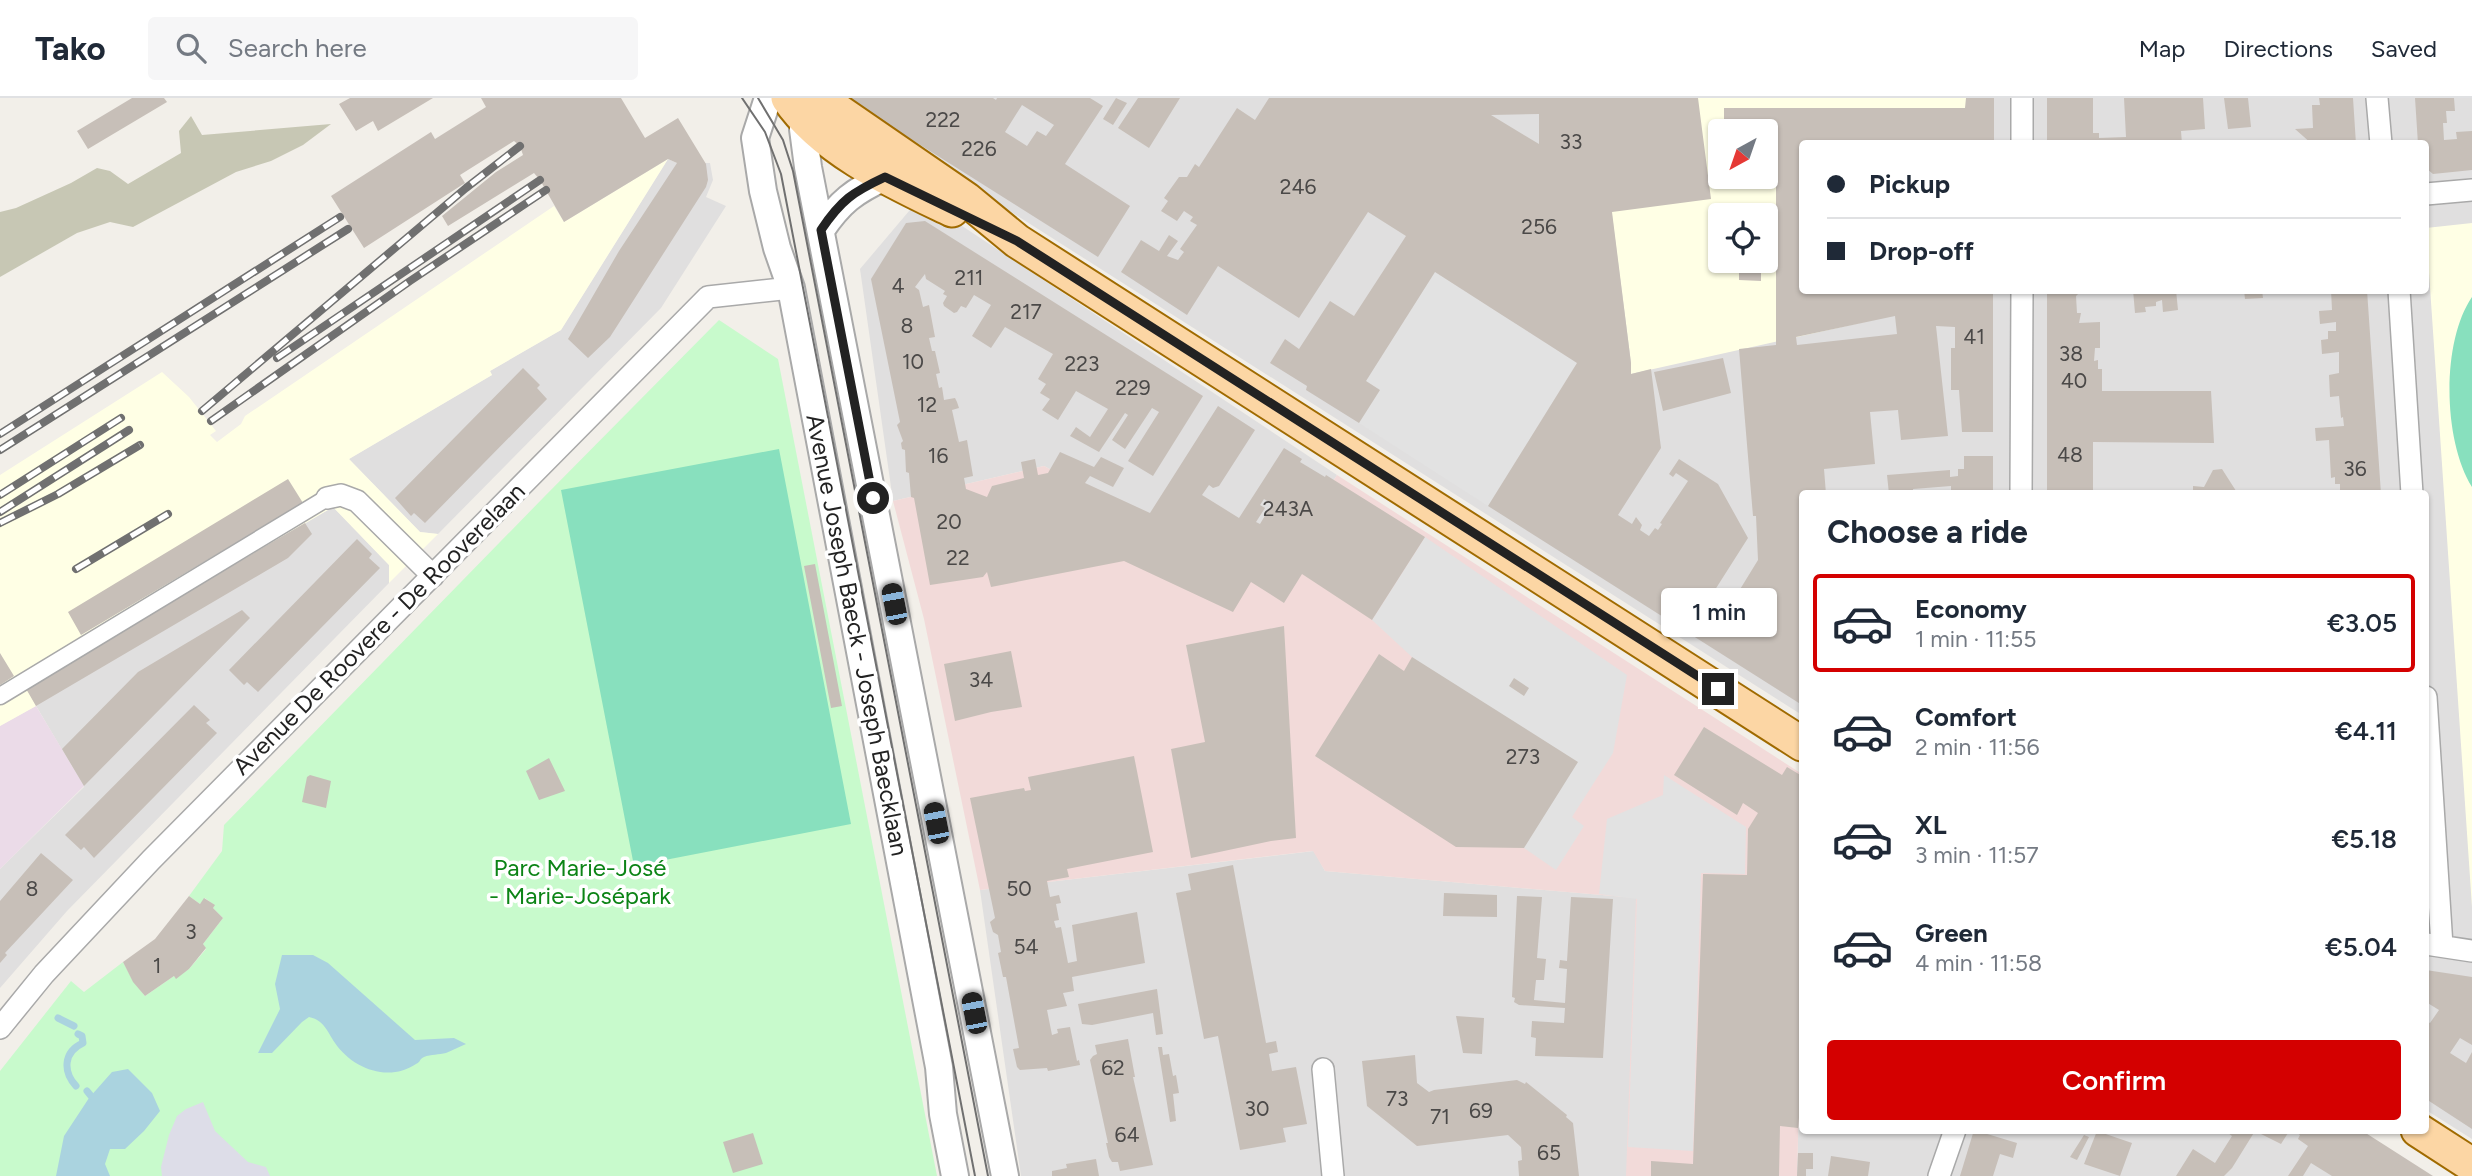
<!DOCTYPE html>
<html lang="en">
<head>
<meta charset="utf-8">
<style>
	:root { --surface:#fff; --page:#f6f6f7; --text:#1f2937; --muted:#747a83; --line:#e0e1e3; --accent:#d40000 }
	body { margin:0; font-family:Figtree,sans-serif; background:var(--page); color:var(--text); height:100vh; display:flex; flex-direction:column; font-size:26px; white-space:nowrap }
	* { box-sizing:border-box; margin:0 }
	p { font-size:23px; color:var(--muted) }
	.icon { flex:none; width:38px; height:38px; fill:none; stroke:currentColor; stroke-width:2; stroke-linecap:round; stroke-linejoin:round }
	.map { position:relative; flex:1; overflow:hidden }
	.side { position:absolute; left:1799px; top:392px; width:630px; height:644px; display:flex; flex-direction:column; background:var(--surface); border-radius:7px; box-shadow:0 2px 5px #0004 }
	.side>* { flex:none }
	.guide { position:absolute; left:1799px; top:42px; width:630px; height:154px; border-radius:7px; box-shadow:0 2px 5px #0004; display:grid; align-content:center; height:154px; padding:0 28px; background:var(--surface) }
	.needle { width:46px; rotate:220deg }
	.tools { position:absolute; left:1708px; top:21px; display:grid; gap:14px }
	.tools a { display:grid; place-items:center; width:70px; height:70px; border-radius:7px; background:var(--surface); box-shadow:0 2px 5px #0004; font-size:35px }
	.end { position:absolute; width:32px; height:32px; margin:-16px; border:9px solid #222; background:#fff; box-shadow:0 0 0 4px #fff }
	.from { border-radius:50% }
	.bubble { position:absolute; height:49px; border-radius:7px; background:var(--surface); box-shadow:0 2px 5px #0004; font-size:23px; font-weight:600; line-height:49px; text-align:center }
	.car { position:absolute; width:21px; height:42px; margin:-21px -10px; border-radius:9px; box-shadow:0 0 5px 2px #0007; background:linear-gradient(#222 24%,#8ab4d8 0 40%,#222 0 76%,#8ab4d8 0 86%,#222 0) }
	.guide b { display:flex; align-items:center; gap:24px; height:66px; font-size:26px }
	.guide b+b { border-top:2px solid var(--line) }
	.guide i { width:18px; height:18px; background:var(--text) }
	ul { padding:0; list-style:none }
	li { display:flex; align-items:center; gap:21px; height:98px; margin:0 14px 10px; padding:0 14px; border:4px solid transparent; border-radius:7px }
	li div { flex:1 }
	li b { display:block; font-size:26px }
	li em { font-style:normal; font-weight:600 }
	li.current { border-color:var(--accent) }
	li>.icon { width:63px; height:63px; stroke-width:1.5 }
	h2 { padding:0 28px; font-size:32px; line-height:84px }
	.primary-button { display:flex; gap:14px; margin-top:auto; padding:14px 28px }
	.primary-button a { flex:1; height:80px; border-radius:7px; background:var(--accent); color:#fff; font-size:28px; font-weight:600; line-height:80px; text-align:center }
	header { display:flex; align-items:center; gap:42px; box-sizing:border-box; height:98px; padding:0 35px; background:var(--surface); border-bottom:2px solid var(--line) }
	header strong { font-size:33px }
	nav { display:flex; gap:38px; margin-inline-start:auto; font-size:24px }
	.search { width:490px; height:63px; background:var(--page); display:flex; align-items:center; gap:18px; box-sizing:border-box; padding:0 24px; border-radius:7px; color:var(--muted); font-size:26px }
	.map>svg:first-child { display:block }
	.residential { fill:#e0dfdf; fill-rule:evenodd }
	.commercial { fill:#f2dad9 }
	.industrial { fill:#ebdbe8 }
	.education { fill:#ffffe5; fill-rule:evenodd }
	.construction { fill:#c7c7b4 }
	.park { fill:#c8facc }
	.pitch { fill:#88e0be }
	.parking { fill:#e2e2e2 }
	.plaza { fill:#dddde8 }
	.water { fill:#aad3df }
	.lines { fill:none; stroke-linecap:round; stroke-linejoin:round }
	.stream { stroke:#aad3df; stroke-width:7 }
	.building { fill:#c7bfb8; fill-rule:evenodd }
	.pedestrian-casing { stroke:#a9a9a9; stroke-width:19 }
	.minor-casing { stroke:#a9a9a9; stroke-width:24 }
	.tertiary-casing { stroke:#a9a9a9; stroke-width:30 }
	.primary-casing { stroke:#a06b00; stroke-width:37 }
	.pedestrian { stroke:#fff; stroke-width:16 }
	.minor { stroke:#fff; stroke-width:21 }
	.tertiary { stroke:#fff; stroke-width:26 }
	.primary { stroke:#fcd6a4; stroke-width:33 }
	.tram { stroke:#707070; stroke-width:2 }
	.rail-casing { stroke:#707070; stroke-width:8 }
	.rail { stroke:#fff; stroke-width:5; stroke-dasharray:16; stroke-linecap:butt }
	.route { stroke:#222; stroke-width:9 }
	.labels { text-anchor:middle; stroke-width:7; stroke-linejoin:round; paint-order:stroke }
	.number-label { font-size:21px; fill:#4b4948 }
	.street-label { font-size:24px; fill:#222; stroke:#fff }
	.park-label { font-size:24px; fill:#0c8416; stroke:#fff }
</style>
</head>
<body>
<header>
<strong>Tako</strong>
<div class="search"><svg class="icon" aria-label="search" viewBox="0 0 24 24"><circle cx="10" cy="10" r="6"/><path d="M15 15l6 6"/></svg>Search here</div>
<nav><a>Map</a><a>Directions</a><a>Saved</a></nav>
</header>
<div class="map">
<svg width="2472" height="1078" viewBox="0 0 2472 1078">
	<rect width="100%" height="100%" fill="#f2efe9"/>
	<path class="residential" d="M832 0H2472V1041L2426 1012V396H1802V617ZM1720 33H1766V79H1720ZM1802 46H2426V192H1802ZM1720 117H1766V163H1720Z
		M668 61 677 65H710L713 82 706 99 726 108 661 210 438 436 420 434 349 361 492 277 490 273 561 232Z
		M920 100 1337 377 1267 484 1044 368 893 403 860 171Z
		M333 409 389 467V485L67 813 0 890V771L84 689 25 589Z
		M1314 753 1325 773 1637 800 1628 1078H1021L980 792Z
		M1802 898V1032L2359 1033 2430 1078H1797Z"/>
	<path class="commercial" d="M1044 368 1266 484 1337 377 1802 676V898L1797 1078H1626L1636 800 1325 773 1313 753 980 792 924 521 893 403Z"/>
	<path class="industrial" d="M36 608 84 688 0 771V628Z"/>
	<path class="education" d="M1597 0H1994V45L1802 46V192L1993 193V203H1958L1631 276V265ZM1720 33H1766V79H1720ZM1720 117H1766V163H1720Z
		M668 61 561 232 490 273 492 277 349 361 420 434 438 436 389 485V467L333 409 26 589 36 608 0 628V377L162 274 189 299 216 333 210 337 217 344 241 326 245 318 554 108 564 124Z
		M2472 125V809L2426 130Z"/>
	<path class="construction" d="M191 18 202 37 331 26 303 47 271 63 236 74 133 129 110 124 77 135 0 179V114L16 110 71 85 97 70 110 73 128 86 181 55 179 33Z"/>
	<path class="park" d="M719 222 778 261 937 1078H0V973L71 883 84 894 123 864 133 883 145 898 174 878 176 880 189 871 206 851 203 846 223 820 213 810 214 807 205 800 200 806 189 798 222 753 224 727 543 400Z"/>
	<path class="pitch" d="M2472 199V389C2443 343 2441 244 2472 199Z
		M779 351 851 726 634 768 561 392Z"/>
	<path class="parking" d="M1435 174 1577 265 1488 408 1359 325 1380 292 1366 283Z
		M1425 439 1627 577 1613 655 1572 719 1584 728 1556 772 1524 750 1412 559 1372 522Z
		M1664 677 1746 729 1745 776 1701 775 1693 1053 1628 1049 1637 801 1599 796 1607 721 1663 697Z"/>
	<path class="plaza" d="M203 1004 215 1033 248 1064 266 1069 270 1078H162L161 1069 169 1037 177 1018 186 1011Z"/>
	<path class="water" d="M282 857H313L328 865 415 942 454 940 466 946C459 949 453 952 446 955 439 957 431 956 424 959 418 962 422 963 416 966 388 985 352 970 335 945 327 933 324 922 309 919L302 924 272 955H258L280 911 275 886Z
		M128 971 152 995 160 1013 144 1033 125 1051H110L105 1066 110 1078H56L64 1038 89 1000 112 974Z"/>
	<g class="lines">
		<path class="stream" d="M58 920 74 928
			M76 988C63 974 63 954 83 945L82 938 78 936
			M87 993 91 998"/>
	</g>
	<path class="building" d="M132 0H164L167 4 88 51 77 33Z
		M350 0H433L378 33 373 23 356 33 339 6Z
		M481 0H621L645 40 678 20 706 66 708 82 706 89 610 239 588 260 568 241 619 153 677 65 668 61 564 124 540 82 534 75 448 128 442 118 496 74 523 57 520 48 514 43 460 77 465 85 364 150 331 98 431 34 435 41 486 9Z
		M850 0H993L996 2 997 0H1090L1103 8 1065 66 1130 108 1098 159 849 2ZM1022 7 1054 27 1046 38 1037 33 1027 48 1005 34Z
		M1116 0 1127 5 1113 27 1103 21Z
		M1138 0H1180L1149 50 1118 30Z
		M1269 0H1698L1711 101 1612 114 1631 265V276L1651 271 1661 350 1618 417 1632 426 1636 419 1642 427 1640 432 1649 438 1655 430 1658 432 1662 426 1660 425 1688 383 1676 375 1673 379 1669 376 1679 361 1718 386 1748 440 1713 495 1731 506 1758 462 1756 418H1753L1739 251 1776 247V37H1766V33H1724V10H1965L1966 0H1994V46H1802V192H1993V334H1962L1959 292H1951V250H1955V229L1936 228 1948 338 1901 342 1898 312 1870 314 1875 366 1824 371 1826 396H1802V607L1488 408 1577 265 1502 217 1435 174 1366 283 1380 292 1359 325 1306 292 1307 288 1270 265 1285 241 1299 251 1330 203 1354 218 1406 138 1368 114 1299 220 1218 168 1187 217 1121 174 1141 142 1159 153 1169 137 1178 143 1167 158 1178 162 1184 154 1180 151 1197 127 1190 123 1193 119 1184 113 1177 123 1161 113 1168 103 1164 100 1179 79H1187L1195 66 1199 69 1237 10 1255 22ZM1539 16V46L1491 17ZM1895 218 1897 236 1797 247 1796 239Z
		M2047 0H2093V35H2099V40L2126 39 2124 0H2203L2205 31 2181 33 2182 46H2047Z
		M2224 0H2248L2251 29 2228 31Z
		M2319 0H2353L2356 46H2312L2295 31 2313 30 2312 7H2320Z
		M2415 0H2454L2455 13H2446L2447 25H2443L2444 42 2457 41 2456 34 2472 33V72L2433 76 2426 70V46H2418Z
		M925 123 1203 298 1153 378 1128 363 1159 314 1152 310 1125 351 1112 342 1128 317 1125 315 1099 354 1070 338 1076 329 1090 339 1108 311 1076 293 1058 322 1042 312 1050 301 1040 295 1046 286 1038 281 1053 256 1005 229 991 250 972 238 991 207 974 197 966 210 961 208 957 214 954 215 944 208 943 205 947 198 943 196 945 193 926 181 925 176 915 189 919 192 923 209 929 207 935 239 929 240 932 253H935L940 275 936 276 939 290 942 289 944 302 955 300 957 304 959 310 952 312 959 344 967 342 973 378 964 380 966 391 987 399 992 388 1024 380 1021 364 1035 361 1038 377 1048 375 1060 354 1094 369 1101 359 1124 370 1113 389 1090 378 1085 385 1150 415 1218 308 1255 332 1219 388 1213 390 1209 387 1202 397 1239 420 1284 350 1302 361 1300 364 1325 379 1326 377 1425 439 1372 522 1302 476 1284 505 1251 484 1233 514 1124 463 991 489 987 474 983 479 930 487 914 400 911 399 909 375 906 374 905 352 902 351 901 345 903 343 897 327 900 324 871 181 906 125ZM1264 401 1272 406 1260 426 1256 424 1265 410 1260 407Z
		M1739 163H1761V183L1739 182Z
		M2047 192H2082L2076 198 2077 215H2081L2079 225 2100 224V250H2095L2094 263 2098 262V271H2102V293H2211L2214 345 2093 344V396H2047Z
		M2133 192H2176L2178 212 2163 214 2162 202 2156 204V208L2145 209 2146 214 2135 215Z
		M2244 192H2262L2263 200 2245 201Z
		M2331 192H2367L2381 396H2340V386H2335V379L2331 380 2329 342 2316 343 2315 330 2344 328 2343 319 2341 320 2339 298 2330 299 2329 277 2339 275V254L2322 256 2321 242 2328 241V233H2336V224L2320 226 2319 213 2332 212Z
		M1723 260 1731 295 1663 313 1654 274Z
		M523 270 540 287 537 290 547 301 425 425 414 415 411 418 395 400Z
		M1964 358H1993V396H1951V388L1913 391V396H1889L1887 377 1950 372V379L1958 378V371H1964Z
		M2222 371 2238 396H2193V388L2204 389 2213 372Z
		M288 381 303 405 81 537 68 514Z
		M305 425 312 436 288 460 36 608 25 589Z
		M357 441 372 456 369 460 380 470 258 594 247 584 244 587 229 572Z
		M815 466 842 608 831 610 804 468Z
		M242 512 250 520 84 688 62 651 138 574Z
		M1284 528 1296 740 1271 743 1191 760 1171 651 1205 644 1186 547Z
		M1011 553 1022 609 991 614 955 623 944 566Z
		M0 555 14 578 0 587Z
		M1379 556 1404 573 1412 559 1578 664 1524 750 1456 749 1315 658Z
		M1514 580 1529 590 1524 598 1509 588Z
		M194 607 210 622 206 625 217 635 94 760 84 749 81 752 65 737Z
		M1704 629 1782 677 1787 669 1802 678V1010H1800L1798 1030 1780 1028 1779 1078H1651V1063L1693 1066 1703 776 1747 777 1748 731 1758 715 1743 705 1737 717 1674 677Z
		M1134 658 1153 754 1067 771 1069 779 1047 783 1050 799 1059 797 1061 805 1056 806 1059 822 1054 823 1056 830 1061 829 1068 865 1077 863 1072 827 1137 814 1145 865 1072 879 1074 893 1063 895 1067 908 1047 912 1052 937 1058 935 1057 931 1070 929 1077 963 1079 962 1080 967 1048 973 1047 970 1020 972 1017 969 1013 951 1019 950 1006 879H1003L998 855 1001 854 998 837 993 834 990 824 995 820 970 700 1024 690 1025 693 1031 692 1028 679Z
		M549 660 565 693 539 702 526 673Z
		M310 677 331 683 326 710 302 704 307 679Z
		M41 755 73 782 5 855 7 857 0 865V803Z
		M1233 767 1266 945 1276 943 1278 954 1269 956 1272 973 1296 969 1307 1026 1283 1030 1286 1044 1240 1052 1218 938 1204 941 1176 795 1191 792 1188 776Z
		M1444 795 1497 797V819L1443 818Z
		M189 798 200 806 204 800 215 807 213 810 223 820 203 846 206 850 189 871 176 881 174 878 145 898 133 884 123 864 155 841Z
		M1517 798 1542 799 1537 860 1546 861 1544 882H1536L1534 902 1565 905 1567 871 1559 870 1560 862 1567 863 1571 799 1613 801 1603 960 1535 958 1536 940 1531 939 1532 923 1564 925 1565 910 1519 907 1514 904 1515 900 1512 899Z
		M2426 872 2472 879V947L2460 940 2450 955 2466 965 2472 954V1031L2426 1001V923L2430 925 2439 912 2426 904Z
		M1157 891 1163 936 1156 937 1153 915 1092 927 1082 926 1078 906Z
		M1456 918 1484 920 1482 956 1463 955Z
		M1128 941 1135 979H1133L1153 1067 1120 1073 1118 1064H1112L1109 1059 1106 1045H1108L1090 962 1093 958 1097 956 1095 947Z
		M1158 949H1162L1163 957 1169 956 1173 978 1176 977 1179 995 1173 996 1176 1023 1170 1024Z
		M1415 957 1417 985 1429 994 1434 992 1517 982 1525 986 1526 984 1567 1017 1566 1019 1573 1025 1579 1078H1519L1518 1063 1522 1062 1521 1049 1508 1037 1417 1048 1367 1008 1362 963Z
		M1974 1032 2017 1045 2013 1060 2000 1056 1993 1078H1960Z
		M2224 1032H2290L2281 1046 2255 1033 2232 1070 2224 1078H2176L2193 1051 2215 1065 2232 1038Z
		M2293 1032H2361L2433 1078H2332L2311 1065 2303 1078H2288L2308 1048 2298 1041 2300 1037Z
		M2097 1033 2132 1045 2120 1078 2084 1066Z
		M753 1035 763 1066 733 1075 723 1044Z
		M2084 1037 2089 1039 2077 1062 2070 1059Z
		M1798 1055H1813V1071H1806V1078H1797Z
		M1831 1058 1870 1064 1868 1078H1828Z
		M1096 1061 1099 1078H1052V1073L1067 1070 1066 1066Z"/>
	<g class="lines">
		<defs>
			<path id="pedestrian" d="M0 598 327 400"/>
			<path id="minor" d="M2022 0V46
				M2377 0 2381 46
				M2426 96 2472 92
				M2399 192 2412 396
				M2021 396 2022 192
				M327 400 341 397 357 403 433 478
				M2426 599 2442 848
				M2426 846 2472 853
				M0 930 44 876 151 762 708 199 791 190
				M1323 971 1333 1078
				M1939 1078 1955 1032"/>
			<path id="tertiary" d="M768 0 755 40 763 93 777 150 791 190 939 969 943 1016 955 1078
				M806 8 803 31 808 69 1005 1078
				M821 132C840 104 854 93 885 79"/>
			<path id="primary" d="M788 0C824 53 896 85 952 112
				M819 0 966 101 1017 143 1802 646
				M2418 1032 2472 1067"/>
		</defs>
		<use href="#pedestrian" class="pedestrian-casing"/>
		<use href="#minor" class="minor-casing"/>
		<use href="#tertiary" class="tertiary-casing"/>
		<use href="#primary" class="primary-casing"/>
		<use href="#pedestrian" class="pedestrian"/>
		<use href="#minor" class="minor"/>
		<use href="#tertiary" class="tertiary"/>
		<use href="#primary" class="primary"/>
		<path class="tram" d="M742 0 765 34 781 76 975 1078
			M758 0 783 42 793 73 988 1078"/>
		<defs>
			<path id="rail" d="M277 260 540 82
				M202 313 466 90 520 48
				M211 323 410 183 546 92
				M0 336 340 119
				M0 352 348 131
				M0 397 121 320
				M0 414 129 332
				M0 425 58 396 140 347
				M76 471 168 416"/>
		</defs>
		<use href="#rail" class="rail-casing"/>
		<use href="#rail" class="rail"/>
	</g>
	<g class="lines">
		<path class="route" d="M873 400 821 132C841 102 853 94 885 79L1017 143 1718 591"/>
	</g>
	<g class="labels">
		<g class="number-label">
			<text x="943" y="29">222</text>
			<text x="1571" y="51">33</text>
			<text x="979" y="58">226</text>
			<text x="1298" y="96">246</text>
			<text x="1539" y="136">256</text>
			<text x="969" y="187">211</text>
			<text x="898" y="195">4</text>
			<text x="1026" y="221">217</text>
			<text x="907" y="235">8</text>
			<text x="1974" y="246">41</text>
			<text x="2071" y="263">38</text>
			<text x="913" y="271">10</text>
			<text x="1082" y="273">223</text>
			<text x="2074" y="290">40</text>
			<text x="1133" y="297">229</text>
			<text x="927" y="314">12</text>
			<text x="2070" y="364">48</text>
			<text x="938" y="365">16</text>
			<text x="2355" y="378">36</text>
			<text x="1288" y="418">243A</text>
			<text x="949" y="431">20</text>
			<text x="958" y="467">22</text>
			<text x="981" y="589">34</text>
			<text x="1523" y="666">273</text>
			<text x="32" y="798">8</text>
			<text x="1019" y="798">50</text>
			<text x="191" y="841">3</text>
			<text x="1026" y="856">54</text>
			<text x="157" y="875">1</text>
			<text x="1113" y="977">62</text>
			<text x="1397" y="1008">73</text>
			<text x="1257" y="1018">30</text>
			<text x="1481" y="1020">69</text>
			<text x="1440" y="1026">71</text>
			<text x="1127" y="1044">64</text>
			<text x="1549" y="1062">65</text>
		</g>
		<g class="street-label">
			<text transform="translate(379 531) rotate(-45)" y="8">Avenue De Roovere - De Rooverelaan</text>
			<text transform="translate(857 537) rotate(79)" y="8">Avenue Joseph Baeck - Joseph Baecklaan</text>
		</g>
		<g class="park-label">
			<text x="580" y="778">Parc Marie-José<tspan x="580" dy="28">- Marie-Josépark</tspan></text>
		</g>
	</g>
</svg>
<div class="tools">
<a><svg class="needle" viewBox="-14 -14 28 28"><path d="M0-13l5 13h-10z" fill="#e53935"/><path d="M0 13l5-13h-10z" fill="#747a83"/></svg></a>
<a><svg class="icon" aria-label="locate" viewBox="0 0 24 24"><circle cx="12" cy="12" r="6"/><path d="M12 2v4M12 18v4M2 12h4M18 12h4"/></svg></a>
</div>
<i class="end from" style="left:873px;top:400px"></i>
<i class="end" style="left:1718px;top:591px"></i>
<div class="bubble" style="left:1661px;top:490px;width:116px">1 min</div>
<i class="car" style="left:894px;top:506px;rotate:349deg"></i>
<i class="car" style="left:936px;top:725px;rotate:349deg"></i>
<i class="car" style="left:974px;top:915px;rotate:349deg"></i>
<div class="guide">
<b><i class="from"></i>Pickup</b>
<b><i></i>Drop-off</b>
</div>
<section class="side">
<h2>Choose a ride</h2>
<ul>
<li class="current"><svg class="icon" aria-label="car" viewBox="0 0 24 24"><path d="M5 17H2v-5l4-1 3-4h7l3 4 3 1v5h-3M9 17h6M6 11h13"/><circle cx="7" cy="17" r="2"/><circle cx="17" cy="17" r="2"/></svg><div><b>Economy</b><p>1 min · 11:55</p></div><em>€3.05</em></li>
<li><svg class="icon" aria-label="car" viewBox="0 0 24 24"><path d="M5 17H2v-5l4-1 3-4h7l3 4 3 1v5h-3M9 17h6M6 11h13"/><circle cx="7" cy="17" r="2"/><circle cx="17" cy="17" r="2"/></svg><div><b>Comfort</b><p>2 min · 11:56</p></div><em>€4.11</em></li>
<li><svg class="icon" aria-label="car" viewBox="0 0 24 24"><path d="M5 17H2v-5l4-1 3-4h7l3 4 3 1v5h-3M9 17h6M6 11h13"/><circle cx="7" cy="17" r="2"/><circle cx="17" cy="17" r="2"/></svg><div><b>XL</b><p>3 min · 11:57</p></div><em>€5.18</em></li>
<li><svg class="icon" aria-label="car" viewBox="0 0 24 24"><path d="M5 17H2v-5l4-1 3-4h7l3 4 3 1v5h-3M9 17h6M6 11h13"/><circle cx="7" cy="17" r="2"/><circle cx="17" cy="17" r="2"/></svg><div><b>Green</b><p>4 min · 11:58</p></div><em>€5.04</em></li>
</ul>
<div class="primary-button"><a>Confirm</a></div>
</section>
</div>
</body>
</html>
